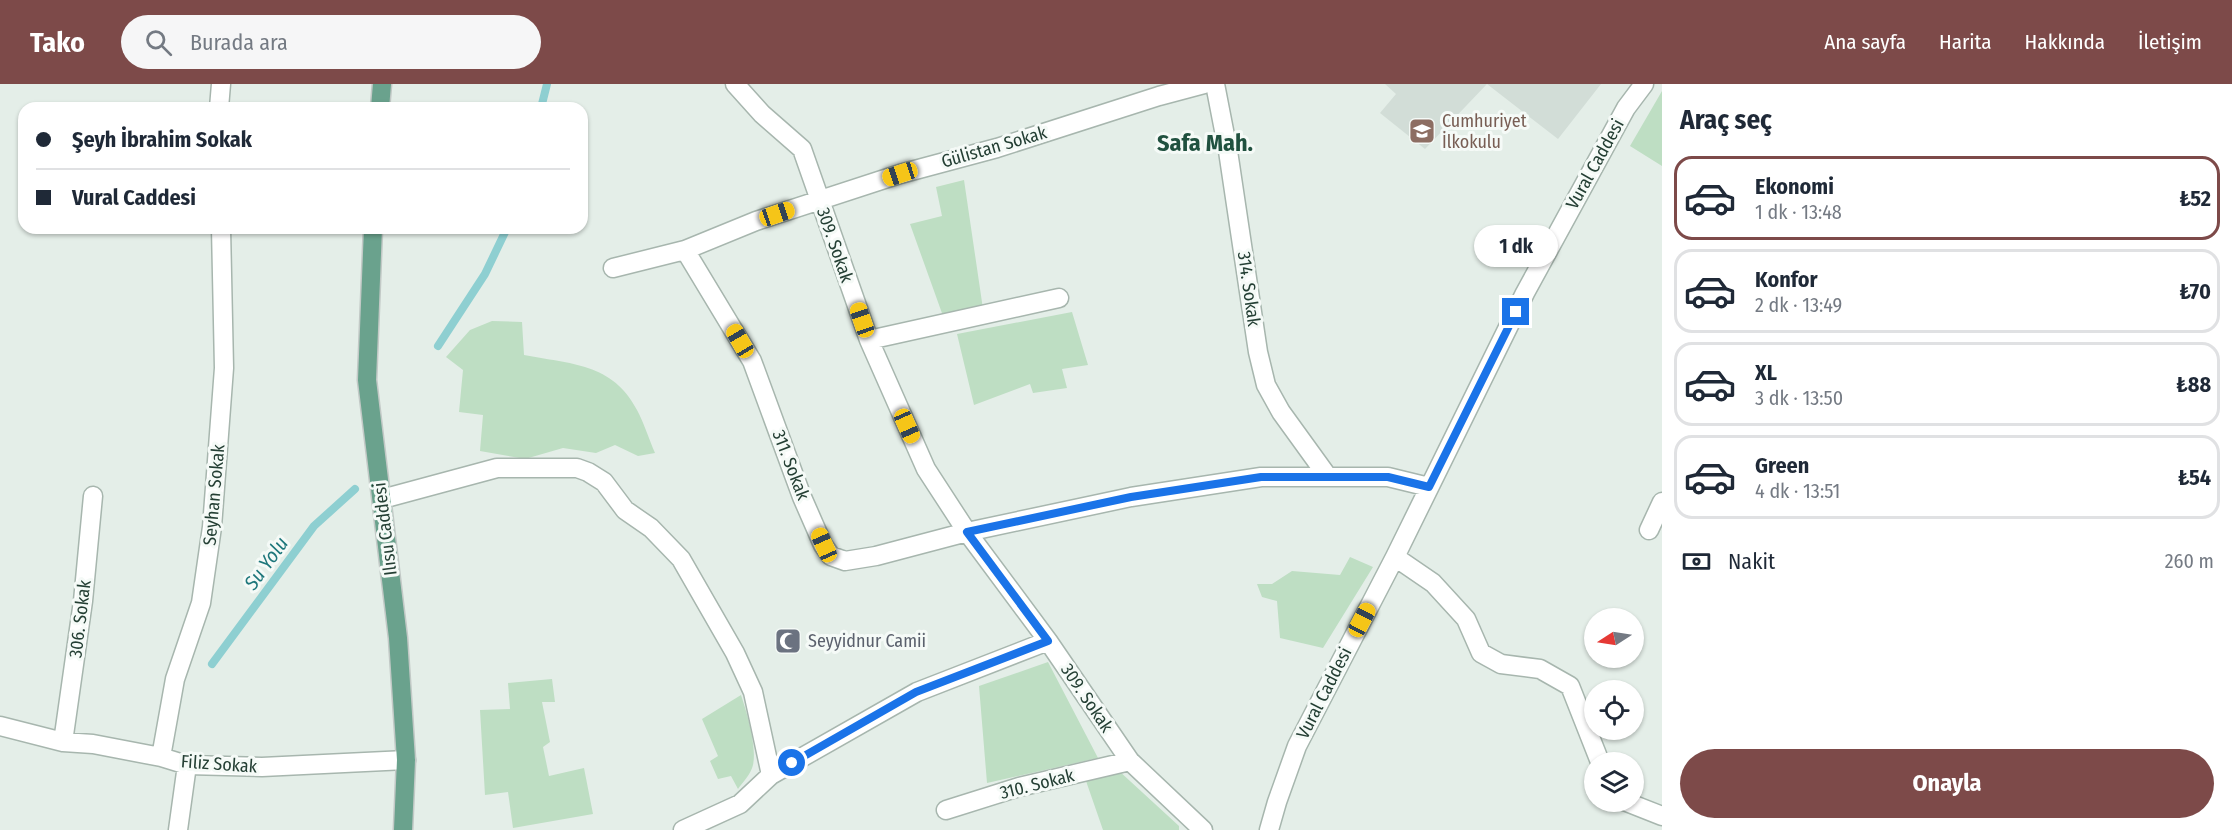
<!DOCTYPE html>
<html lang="tr">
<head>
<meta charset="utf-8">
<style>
	:root { --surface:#fff; --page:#f6f6f7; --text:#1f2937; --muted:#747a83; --line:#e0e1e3; --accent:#7d4a49 }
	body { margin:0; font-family:"Fira Sans Condensed",sans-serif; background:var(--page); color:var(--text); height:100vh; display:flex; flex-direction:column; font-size:22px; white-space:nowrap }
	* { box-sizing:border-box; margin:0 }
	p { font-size:20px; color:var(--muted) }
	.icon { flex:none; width:33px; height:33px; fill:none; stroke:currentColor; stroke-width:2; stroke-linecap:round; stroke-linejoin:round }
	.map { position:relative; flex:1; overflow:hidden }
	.panel { display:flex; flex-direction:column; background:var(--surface); width:570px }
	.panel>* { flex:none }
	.hud { position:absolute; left:18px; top:18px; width:570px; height:132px; border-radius:18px; box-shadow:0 2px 4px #0004; display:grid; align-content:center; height:132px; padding:0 18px; background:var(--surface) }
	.needle { width:39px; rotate:258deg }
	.buttons { position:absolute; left:1584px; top:524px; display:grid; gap:12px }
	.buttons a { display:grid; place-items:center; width:60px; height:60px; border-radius:50%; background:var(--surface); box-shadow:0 2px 4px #0004; font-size:30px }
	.end { position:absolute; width:27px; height:27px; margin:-14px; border:8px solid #1a73e8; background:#fff; box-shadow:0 0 0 3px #fff }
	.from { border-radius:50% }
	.bubble { position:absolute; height:42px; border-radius:21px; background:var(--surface); box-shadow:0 2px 4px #0004; font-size:20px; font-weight:700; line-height:42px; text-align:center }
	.car { position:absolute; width:18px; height:36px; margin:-18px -9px; border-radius:8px; box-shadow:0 0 4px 2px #0007; background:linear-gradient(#f5c518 24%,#345 0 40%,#f5c518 0 76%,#345 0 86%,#f5c518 0) }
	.hud b { display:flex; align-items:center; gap:21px; height:57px; font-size:22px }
	.hud b+b { border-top:2px solid var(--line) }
	.hud i { width:15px; height:15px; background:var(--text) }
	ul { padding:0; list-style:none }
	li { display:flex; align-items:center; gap:18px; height:84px; margin:0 12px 9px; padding:0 6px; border:3px solid var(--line); border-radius:18px }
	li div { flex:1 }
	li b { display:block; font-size:22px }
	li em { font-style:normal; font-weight:700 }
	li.current { border-color:var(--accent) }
	li>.icon { width:54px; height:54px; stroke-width:1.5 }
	h2 { padding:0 18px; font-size:27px; line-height:72px }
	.pay { display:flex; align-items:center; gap:15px; height:66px; padding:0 18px; font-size:22px }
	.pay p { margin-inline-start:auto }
	.action { display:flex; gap:12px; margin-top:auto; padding:12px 18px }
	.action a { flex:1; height:69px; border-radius:36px; background:var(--accent); color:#fff; font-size:24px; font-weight:700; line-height:69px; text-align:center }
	header { display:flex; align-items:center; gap:36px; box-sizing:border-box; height:84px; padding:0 30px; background:var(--accent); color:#fff }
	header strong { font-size:28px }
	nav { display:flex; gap:33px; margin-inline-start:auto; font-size:21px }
	.search { width:420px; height:54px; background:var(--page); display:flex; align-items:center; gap:15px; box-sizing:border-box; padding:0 21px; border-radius:33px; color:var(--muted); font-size:22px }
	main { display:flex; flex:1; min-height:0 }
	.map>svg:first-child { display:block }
	.built { fill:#d2ddd7 }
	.green { fill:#bedec3 }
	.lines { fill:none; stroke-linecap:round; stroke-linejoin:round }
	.stream { stroke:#8ecfd1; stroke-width:8 }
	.minor-casing { stroke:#a7b6ae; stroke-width:21 }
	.major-casing { stroke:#c2c9c6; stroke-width:21 }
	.minor { stroke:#fff; stroke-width:18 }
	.major { stroke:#6aa28d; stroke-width:18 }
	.route { stroke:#1a73e8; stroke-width:8 }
	.labels { text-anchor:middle; stroke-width:6; stroke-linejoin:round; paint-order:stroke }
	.education-label { font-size:18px; fill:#785e54; stroke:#f5faf7; text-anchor:start }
	.street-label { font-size:18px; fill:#243f34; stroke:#f5faf7 }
	.worship-label { font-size:18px; fill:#5b616d; stroke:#f5faf7; text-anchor:start }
	.water-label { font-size:20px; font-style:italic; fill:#1e777b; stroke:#f5faf7 }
	.district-label { font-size:24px; font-weight:bold; fill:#20513f; stroke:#f5faf7 }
</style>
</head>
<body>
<header>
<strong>Tako</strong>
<div class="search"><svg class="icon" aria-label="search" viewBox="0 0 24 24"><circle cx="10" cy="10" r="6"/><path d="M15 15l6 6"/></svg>Burada ara</div>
<nav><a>Ana sayfa</a><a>Harita</a><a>Hakkında</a><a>İletişim</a></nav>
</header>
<main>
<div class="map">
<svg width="1662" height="746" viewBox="0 0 1662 746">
	<rect width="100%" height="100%" fill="#e4eee8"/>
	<path class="built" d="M1385 0H1601L1558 55 1487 0 1425 65 1380 29 1396 10Z"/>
	<path class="green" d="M1662 7V82L1630 62Z
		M964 96 983 225 943 232 910 140 942 132 936 103Z
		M1072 228 1088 281 1062 285 1067 304 1033 309 1030 300 974 321 957 250Z
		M492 237 522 238 524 271C570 280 613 279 637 326 644 339 649 355 655 369L638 372 615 361 596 369 563 364 525 375 480 367 483 331 459 328 463 286 446 273 470 246Z
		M1350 473 1373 483 1323 564 1280 554 1277 517 1262 513 1257 500H1272L1292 487 1340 491Z
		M1048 578 1098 674 987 699 979 602Z
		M552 595 555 618H542L550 658 543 663 549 692 584 684 593 730 513 744 508 708 485 711 480 626 510 625 508 599Z
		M741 611C747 629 757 662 753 681 751 690 743 698 738 705L731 692 718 695 710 677 718 672 702 635Z
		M1118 686 1179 742V746H1103L1086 697Z"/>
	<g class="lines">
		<path class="stream" d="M541 24 547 0
			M438 262 485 190 507 144
			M212 580 314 442 355 405"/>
		<defs>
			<path id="minor" d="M735 0 762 30 802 65 869 256 926 385 967 448 1048 557 1130 677 1203 746
				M1215 0 1228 67 1258 268 1266 301 1281 328 1328 393
				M219 24 221 0
				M685 166 752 277 802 413 823 461 831 472 845 477 876 472 967 448 1131 413 1261 393H1388L1429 403
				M613 184 685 166 756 137 900 90 997 64 1159 12 1204 0
				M869 256 1059 214
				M382 415 497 384H577L588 388 604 398 625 426 651 444 681 475 735 569 753 608 771 691
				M1649 446 1662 418
				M1395 473 1433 499 1466 535 1481 569 1501 580 1540 585 1570 602 1600 678
				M0 642 63 658 93 660 161 673 187 681 262 683 406 676
				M63 658 83 517 93 412
				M161 673 175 595 201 519 212 443 224 284 221 144
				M1624 717 1662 732
				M946 726 1019 703 1130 677
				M178 746 187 681
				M683 746 740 720 771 691 917 608 1048 557
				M1269 746 1277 718 1297 662 1395 473 1525 209 1626 24 1644 0"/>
			<path id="major" d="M380 24 382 0
				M373 144 367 296 398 554 406 676 403 746"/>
		</defs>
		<use href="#minor" class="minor-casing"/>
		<use href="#major" class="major-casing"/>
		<use href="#minor" class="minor"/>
		<use href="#major" class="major"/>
	</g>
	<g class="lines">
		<path class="route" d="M792 679 916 608 1048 557 967 448 1131 413 1261 393H1388L1429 403 1516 228"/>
	</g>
	<defs>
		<symbol id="school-square" viewBox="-11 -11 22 22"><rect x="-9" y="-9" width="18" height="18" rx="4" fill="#8d6e63" stroke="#f5faf7"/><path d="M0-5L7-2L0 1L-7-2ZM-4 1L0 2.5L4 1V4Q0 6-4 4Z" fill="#fff"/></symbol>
		<symbol id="mosque-square" viewBox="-11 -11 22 22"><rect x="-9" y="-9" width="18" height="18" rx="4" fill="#6b7280" stroke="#f5faf7"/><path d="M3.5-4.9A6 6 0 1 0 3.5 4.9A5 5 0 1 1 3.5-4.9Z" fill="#fff"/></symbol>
	</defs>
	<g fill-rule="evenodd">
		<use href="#school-square" x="1407" y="32" width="30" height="30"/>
		<use href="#mosque-square" x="773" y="542" width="30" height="30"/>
	</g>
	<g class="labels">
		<g class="education-label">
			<text x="1442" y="43">Cumhuriyet<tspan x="1442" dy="21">İlkokulu</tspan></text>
		</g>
		<g class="street-label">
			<text transform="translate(994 63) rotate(-16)" y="6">Gülistan Sokak</text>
			<text transform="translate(1595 80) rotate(-61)" y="6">Vural Caddesi</text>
			<text transform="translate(835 161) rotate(71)" y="6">309. Sokak</text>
			<text transform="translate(1249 205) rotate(82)" y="6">314. Sokak</text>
			<text transform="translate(791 381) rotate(69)" y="6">311. Sokak</text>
			<text transform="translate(214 411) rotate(-85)" y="6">Seyhan Sokak</text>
			<text transform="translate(385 445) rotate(-97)" y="6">Ilısu Caddesi</text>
			<text transform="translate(80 535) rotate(-83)" y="6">306. Sokak</text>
			<text transform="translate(1324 609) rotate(-63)" y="6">Vural Caddesi</text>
			<text transform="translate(1087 614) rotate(56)" y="6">309. Sokak</text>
			<text transform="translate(219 680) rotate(4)" y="6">Filiz Sokak</text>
			<text transform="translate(1037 700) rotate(-14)" y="6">310. Sokak</text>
		</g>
		<g class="worship-label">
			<text x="808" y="563">Seyyidnur Camii</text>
		</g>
		<g class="water-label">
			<text transform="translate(266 479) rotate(-54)" y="7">Su Yolu</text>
		</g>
		<g class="district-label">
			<text x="1205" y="67">Safa Mah.</text>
		</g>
	</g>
</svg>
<div class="buttons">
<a><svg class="needle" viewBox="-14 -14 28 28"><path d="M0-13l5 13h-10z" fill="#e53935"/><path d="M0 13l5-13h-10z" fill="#747a83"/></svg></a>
<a><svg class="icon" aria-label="locate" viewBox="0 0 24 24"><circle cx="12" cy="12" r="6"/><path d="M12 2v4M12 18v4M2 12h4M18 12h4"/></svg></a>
<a><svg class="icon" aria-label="layers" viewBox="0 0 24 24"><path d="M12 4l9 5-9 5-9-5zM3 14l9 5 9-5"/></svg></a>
</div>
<i class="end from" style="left:792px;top:679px"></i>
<i class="end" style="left:1516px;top:228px"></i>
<div class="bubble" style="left:1474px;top:141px;width:84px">1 dk</div>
<i class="car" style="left:900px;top:90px;rotate:252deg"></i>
<i class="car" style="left:777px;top:130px;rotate:71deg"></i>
<i class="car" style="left:862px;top:236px;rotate:341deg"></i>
<i class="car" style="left:740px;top:257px;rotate:330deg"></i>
<i class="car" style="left:907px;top:342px;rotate:156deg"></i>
<i class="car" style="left:824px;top:461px;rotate:336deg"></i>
<i class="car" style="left:1362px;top:536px;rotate:28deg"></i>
<div class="hud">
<b><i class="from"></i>Şeyh İbrahim Sokak</b>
<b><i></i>Vural Caddesi</b>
</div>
</div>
<section class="panel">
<h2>Araç seç</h2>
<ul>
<li class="current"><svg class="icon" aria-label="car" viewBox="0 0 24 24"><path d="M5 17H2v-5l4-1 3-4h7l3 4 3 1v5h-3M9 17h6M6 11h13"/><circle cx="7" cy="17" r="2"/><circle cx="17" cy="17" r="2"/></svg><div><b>Ekonomi</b><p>1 dk · 13:48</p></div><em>₺52</em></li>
<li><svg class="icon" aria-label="car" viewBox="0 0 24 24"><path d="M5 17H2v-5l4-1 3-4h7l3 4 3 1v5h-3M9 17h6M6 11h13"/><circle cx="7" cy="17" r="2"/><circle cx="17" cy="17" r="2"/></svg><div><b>Konfor</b><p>2 dk · 13:49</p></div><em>₺70</em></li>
<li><svg class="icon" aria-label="car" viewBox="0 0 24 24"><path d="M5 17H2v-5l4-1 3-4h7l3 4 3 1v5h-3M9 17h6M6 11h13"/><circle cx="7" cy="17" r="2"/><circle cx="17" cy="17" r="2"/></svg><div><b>XL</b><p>3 dk · 13:50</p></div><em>₺88</em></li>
<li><svg class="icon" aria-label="car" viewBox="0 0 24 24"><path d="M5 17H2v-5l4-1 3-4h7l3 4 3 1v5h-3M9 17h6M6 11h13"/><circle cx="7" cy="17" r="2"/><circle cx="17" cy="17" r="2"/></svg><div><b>Green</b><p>4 dk · 13:51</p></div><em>₺54</em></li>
</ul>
<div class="pay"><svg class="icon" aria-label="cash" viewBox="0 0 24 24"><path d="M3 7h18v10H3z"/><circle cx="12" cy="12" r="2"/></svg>Nakit<p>260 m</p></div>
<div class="action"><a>Onayla</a></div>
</section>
</main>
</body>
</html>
